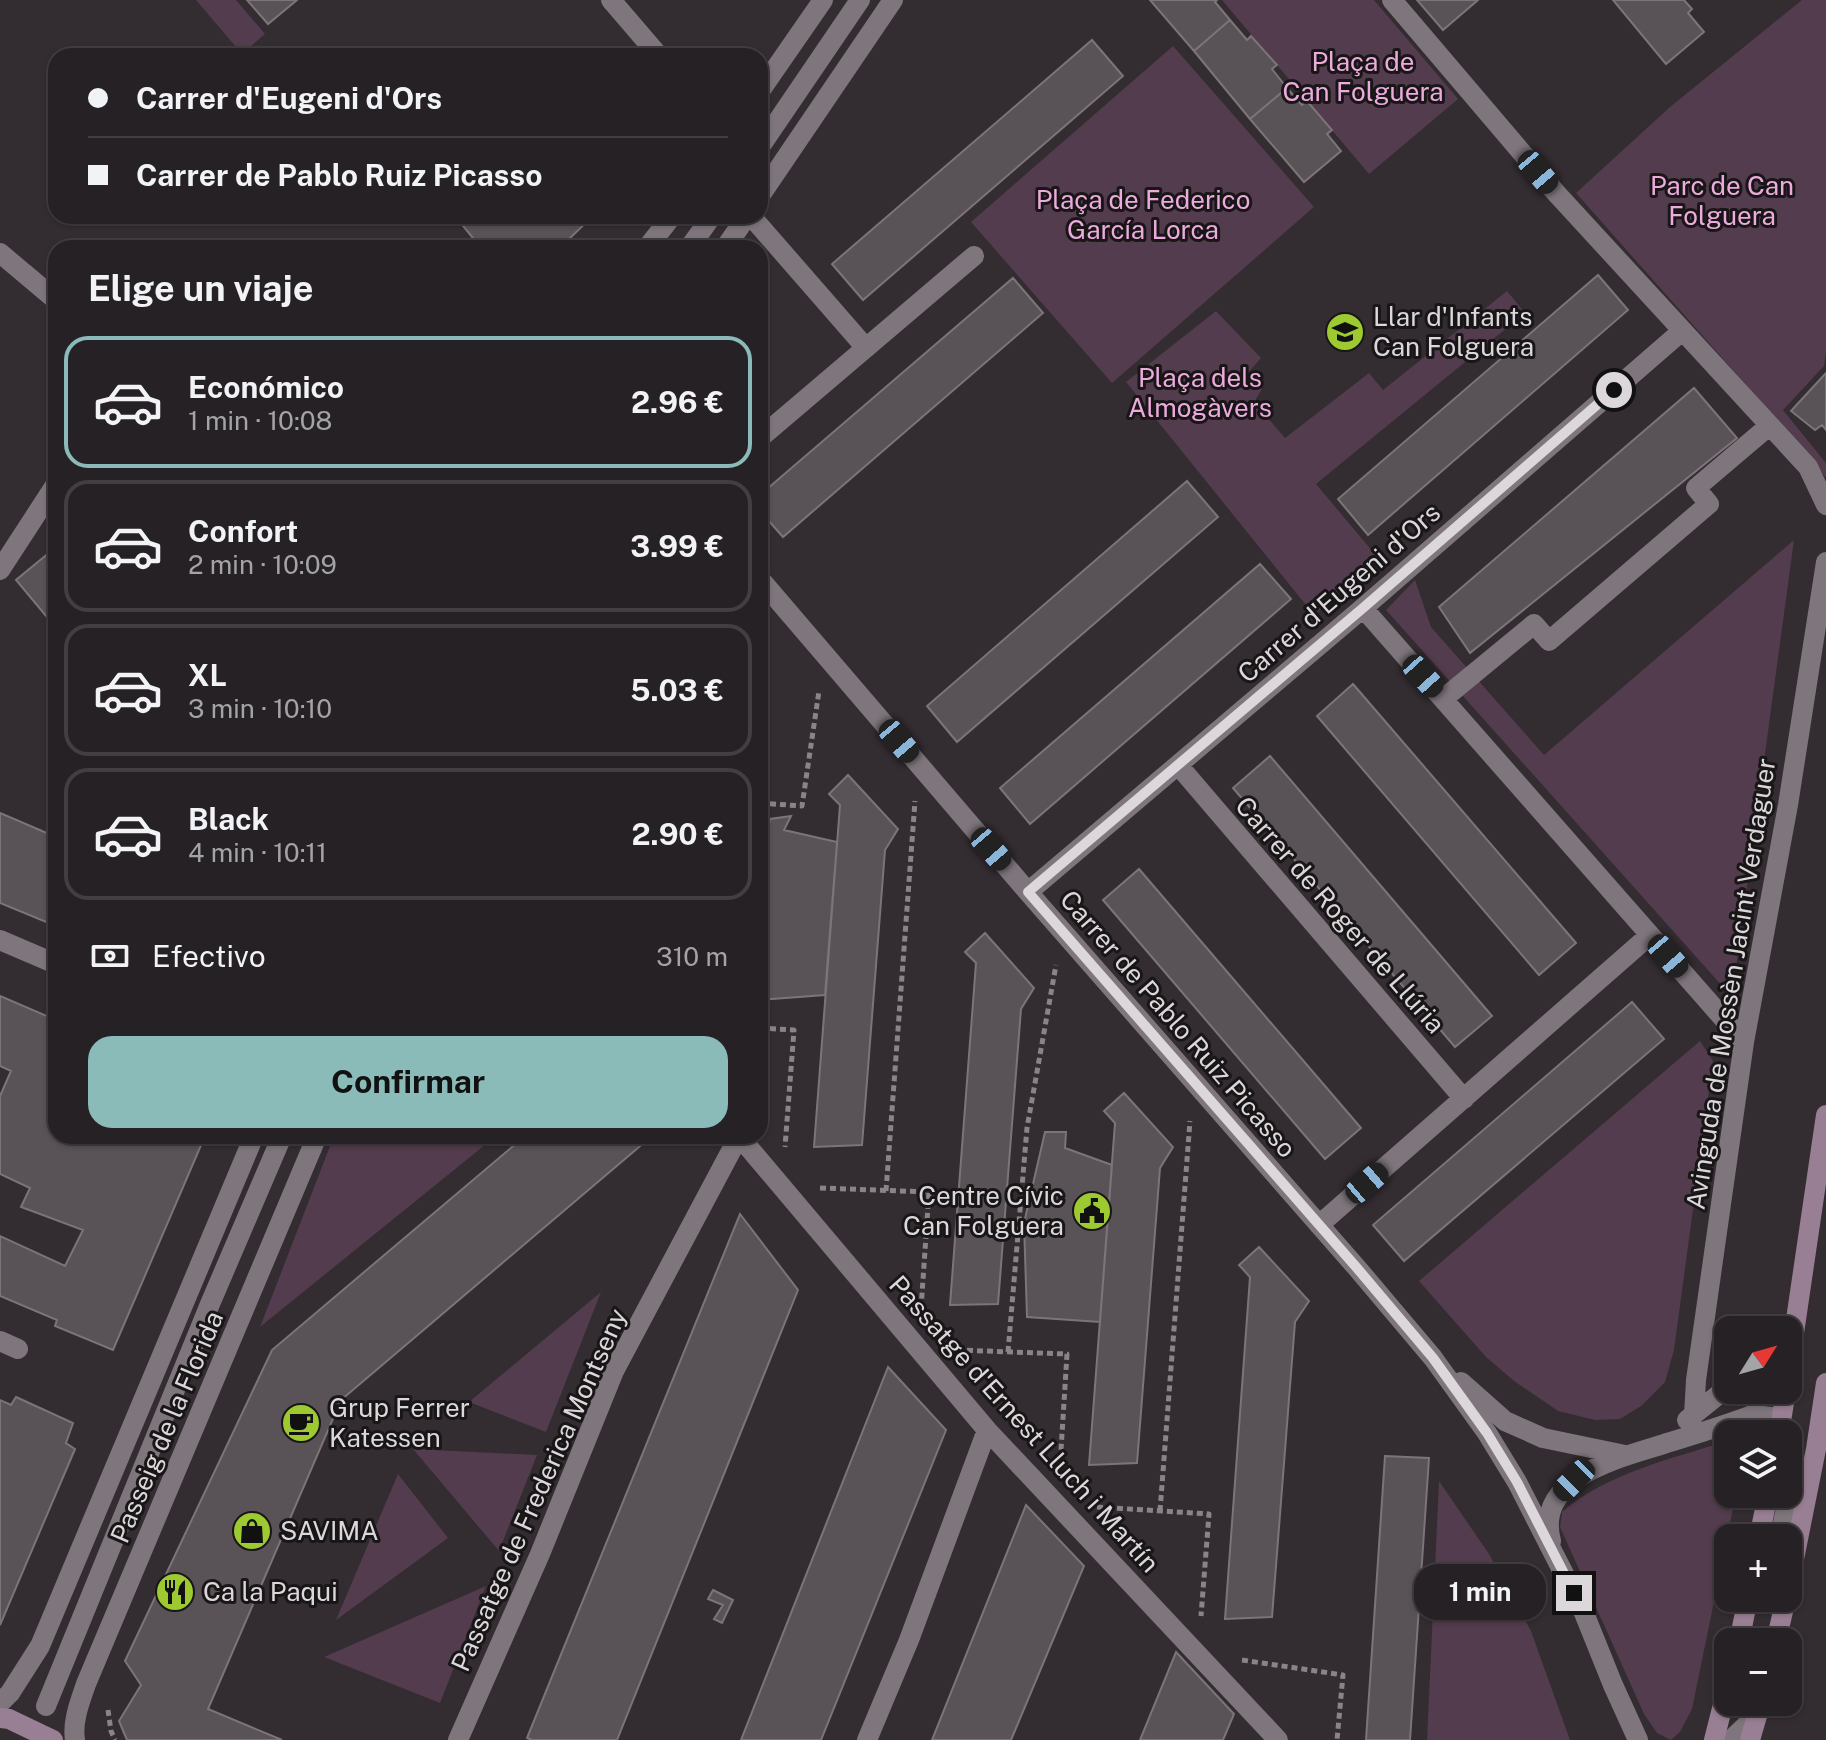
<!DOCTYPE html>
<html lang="es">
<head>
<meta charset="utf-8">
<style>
	:root { --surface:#262125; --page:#322e32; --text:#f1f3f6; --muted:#a4a3a7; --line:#423e42; --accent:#8bbbb9 }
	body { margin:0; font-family:"Public Sans",sans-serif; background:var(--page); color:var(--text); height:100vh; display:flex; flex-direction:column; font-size:30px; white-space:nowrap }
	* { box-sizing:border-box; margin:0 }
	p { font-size:26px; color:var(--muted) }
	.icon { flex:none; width:44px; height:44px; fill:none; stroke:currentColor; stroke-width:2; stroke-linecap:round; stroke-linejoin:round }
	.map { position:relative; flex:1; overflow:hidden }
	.side { position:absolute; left:48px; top:240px; width:720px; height:904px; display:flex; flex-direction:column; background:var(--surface); border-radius:24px; box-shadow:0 2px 6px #0004,0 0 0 2px var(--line) }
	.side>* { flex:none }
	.banner { position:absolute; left:48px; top:48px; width:720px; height:176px; border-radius:24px; box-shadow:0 2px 6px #0004,0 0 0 2px var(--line); display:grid; align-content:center; height:176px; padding:0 40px; background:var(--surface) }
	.needle { width:52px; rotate:53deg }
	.buttons { position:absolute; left:1714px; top:1316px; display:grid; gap:16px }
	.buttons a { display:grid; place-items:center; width:88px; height:88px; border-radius:16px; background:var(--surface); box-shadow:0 2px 6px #0004,0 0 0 2px var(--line); font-size:40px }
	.end { position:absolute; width:36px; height:36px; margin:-18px; border:10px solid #dbd7da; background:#111; box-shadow:0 0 0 4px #111 }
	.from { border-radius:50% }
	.bubble { position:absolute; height:56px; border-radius:24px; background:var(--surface); box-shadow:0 2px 6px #0004,0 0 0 2px var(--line); font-size:26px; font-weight:700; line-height:56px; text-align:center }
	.car { position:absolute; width:24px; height:48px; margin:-24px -12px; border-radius:10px; box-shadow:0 0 6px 2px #0007; background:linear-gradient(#222 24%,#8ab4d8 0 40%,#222 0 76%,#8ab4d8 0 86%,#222 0) }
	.banner b { display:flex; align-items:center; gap:28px; height:76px; font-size:30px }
	.banner b+b { border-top:2px solid var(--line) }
	.banner i { width:20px; height:20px; background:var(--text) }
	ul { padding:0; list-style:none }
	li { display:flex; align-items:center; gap:24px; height:132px; margin:0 16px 12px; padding:0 24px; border:4px solid var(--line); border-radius:24px }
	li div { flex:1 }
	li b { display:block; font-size:30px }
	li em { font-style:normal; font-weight:700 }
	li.on { border-color:var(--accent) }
	li>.icon { width:72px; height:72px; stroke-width:1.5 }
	h2 { padding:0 40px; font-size:36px; line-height:96px }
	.pay { display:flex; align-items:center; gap:20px; height:88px; padding:0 40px; font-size:30px }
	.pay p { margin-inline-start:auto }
	.action { display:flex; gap:16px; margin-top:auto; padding:16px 40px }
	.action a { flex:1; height:92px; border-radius:24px; background:var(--accent); color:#111; font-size:32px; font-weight:700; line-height:92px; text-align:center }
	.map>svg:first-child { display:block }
	.green { fill:#533c4d }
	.building { fill:#595257; stroke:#7c7479; stroke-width:2 }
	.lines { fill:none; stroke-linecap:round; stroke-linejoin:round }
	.path { stroke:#8a8488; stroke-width:5; stroke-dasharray:6 4; stroke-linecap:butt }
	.street { stroke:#7e767c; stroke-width:20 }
	.secondary { stroke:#997f93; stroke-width:20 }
	.route { stroke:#dbd7da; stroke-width:10 }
	.labels { text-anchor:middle; stroke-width:6; stroke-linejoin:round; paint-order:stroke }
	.park-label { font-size:26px; fill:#ecabdc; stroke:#191618 }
	.poi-label { font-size:26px; fill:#dbd7da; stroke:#191618; text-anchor:start }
	.street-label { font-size:26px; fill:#dbd7da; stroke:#191618 }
</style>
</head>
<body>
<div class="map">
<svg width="1826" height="1740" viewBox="0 0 1826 1740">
	<rect width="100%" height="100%" fill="#332c31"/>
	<path class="green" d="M196 0H236L265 34 242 54Z
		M1222 0H1374L1458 99 1369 174Z
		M1802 0H1826V353L1824 366 1783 410 1826 463V478L1771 413 1576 193 1670 107Z
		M1173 46 1314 207 1112 383 971 222Z
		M1507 291 1525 313 1316 484 1379 559 1314 615 1126 382 1216 311 1261 358 1247 374 1262 389 1254 402 1285 438 1369 373 1383 390Z
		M1794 540 1732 997 1386 610 1415 580 1431 627 1544 755Z
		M1700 1041 1713 1061 1674 1350 1665 1382 1641 1406 1620 1419 1595 1420 1558 1411 1514 1381 1486 1357 1419 1281Z
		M334 1136H496L260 1327Z
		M601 1292 546 1432 469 1402Z
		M1727 1441 1728 1494H1736L1692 1709 1680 1732 1671 1740 1657 1733 1644 1714 1560 1527 1562 1512C1607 1473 1671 1459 1727 1441Z
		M413 1449 537 1455 499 1551Z
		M398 1474 448 1538 336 1620Z
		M1439 1481 1489 1554 1531 1631 1570 1740H1427Z
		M486 1586 440 1703 324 1657Z"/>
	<path class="building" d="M247 0H297L268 24Z
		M1150 0H1217L1215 2 1230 20 1194 51Z
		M1417 0H1478L1443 30Z
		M1613 0H1684L1692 9 1688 13 1704 32 1666 64Z
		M1230 20 1247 40 1251 36 1277 65 1272 69 1287 88 1250 119 1194 51Z
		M1092 40 1123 76 863 300 832 264Z
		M1287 88 1302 105 1307 101 1332 130 1327 134 1341 151 1304 182 1250 119Z
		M455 216H593L567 241 553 248H481Z
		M1598 275 1628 310 1368 535 1338 499Z
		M1013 278 1043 313 783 537 760 511V495Z
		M1826 373V430L1822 425 1815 430 1791 411Z
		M1694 388 1737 438 1470 653 1439 607Z
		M1187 481 1218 517 957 742 927 706Z
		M56 547V628L16 580Z
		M1260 564 1291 599 1030 824 1000 788Z
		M1353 684 1576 943 1539 975 1317 716Z
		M1270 756 1492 1016 1455 1047 1233 788Z
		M848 775 898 829 885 850 862 1145 814 1147 840 805 829 794Z
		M0 813 56 837V926L0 903Z
		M791 816 784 830 837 842 825 995 760 1000V872L770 819Z
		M1139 869 1361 1128 1325 1159 1103 900Z
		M985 933 1034 988 1021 1009 998 1304 950 1305 976 963 965 952Z
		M0 996 56 1020V1136H205L113 1350 55 1326 57 1320 0 1296V1236L65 1266 83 1230 21 1207 30 1188 0 1174V1096L11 1071 0 1066Z
		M1632 1002 1664 1039 1404 1261 1373 1225Z
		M1124 1093 1173 1147 1160 1168 1137 1463 1089 1465 1115 1123 1104 1111Z
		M1045 1132H1066L1065 1148 1112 1165 1100 1322 1027 1317 1024 1223Z
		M525 1136H652L341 1400 208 1709 282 1740H127L119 1721 141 1685 125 1661 272 1350Z
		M740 1214 798 1290 617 1740H532L527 1738Z
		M1259 1247 1309 1301 1295 1322 1272 1617 1225 1619 1250 1277 1239 1265Z
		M888 1367 946 1430 821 1740H741Z
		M16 1397 73 1423 66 1443 75 1449 0 1625V1400L11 1405Z
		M1385 1456 1429 1458 1410 1740H1366Z
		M1026 1505 1084 1566 1011 1740H932Z
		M713 1590 733 1600 722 1623 714 1619 723 1605 708 1599Z
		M1176 1652 1234 1714 1223 1740H1140Z"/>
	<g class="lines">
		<path class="path" d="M760 803 802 806 819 691
			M760 1028 794 1030 785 1147
			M820 1188 929 1192 921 1309
			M886 1191 915 801
			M957 1350 1067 1354 1060 1466
			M1008 1352 1027 1128 1056 965
			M1097 1507 1209 1514 1201 1616
			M1160 1511 1190 1121
			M1242 1660 1343 1675 1337 1740
			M108 1710 111 1731 115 1740"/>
		<path class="street" d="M611 0 659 56
			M1392 0 1557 194 1808 467 1826 505
			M760 91 823 0
			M760 147 860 0
			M760 196 893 0
			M751 216 866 348
			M647 248 672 216
			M689 248 712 216
			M725 248 747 216
			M0 253 56 300
			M760 438 974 256
			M0 570 56 484
			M760 579 1028 892 1357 1268 1433 1358 1487 1433 1517 1482 1584 1613 1613 1685 1638 1740
			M1363 608 1744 1042
			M1443 699 1534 624 1549 641 1709 504 1696 488 1769 426
			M1178 765 1464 1099
			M1028 892 1363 608 1682 331
			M0 940 56 964
			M739 1136 987 1430 1278 1740
			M1319 1225 1650 935
			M0 1341 18 1349
			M1461 1382 1505 1421 1543 1438 1625 1455
			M1694 1415 1696 1380 1744 1042 1788 805 1826 562
			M1687 1420 1728 1387
			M1780 1538C1784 1516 1798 1462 1788 1444
			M1551 1541C1534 1477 1620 1458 1664 1444 1693 1435 1723 1426 1752 1415L1772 1417 1783 1434
			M0 1703 10 1693 40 1646 254 1136
			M46 1706 210 1304 282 1136
			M75 1740C72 1721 80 1702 86 1684L317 1136
			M458 1740 540 1554 614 1371 739 1136
			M867 1740 909 1640 987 1430
			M1733 1740 1734 1737 1757 1715"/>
		<path class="secondary" d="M1788 1374 1826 1115
			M1779 1434 1786 1390
			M1759 1538 1768 1494
			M1788 1589 1816 1449 1826 1383
			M1739 1642 1748 1598
			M1776 1642 1786 1598
			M0 1718 9 1719 53 1740
			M1714 1740 1728 1685
			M1750 1740 1761 1702"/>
	</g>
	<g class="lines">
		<path class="route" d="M1574 1593 1517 1482 1487 1433 1433 1358 1357 1268 1028 892 1363 608 1614 390"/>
	</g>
	<defs>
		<symbol id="school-disc" viewBox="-11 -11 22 22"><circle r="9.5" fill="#9dca31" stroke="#191618"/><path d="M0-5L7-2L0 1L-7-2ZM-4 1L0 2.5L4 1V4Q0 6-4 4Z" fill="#111"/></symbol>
		<symbol id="civic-disc" viewBox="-11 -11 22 22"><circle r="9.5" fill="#9dca31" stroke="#191618"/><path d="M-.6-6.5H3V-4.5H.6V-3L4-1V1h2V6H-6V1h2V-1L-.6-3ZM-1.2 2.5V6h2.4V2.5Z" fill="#111"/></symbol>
		<symbol id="cafe-disc" viewBox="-11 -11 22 22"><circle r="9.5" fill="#9dca31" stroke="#191618"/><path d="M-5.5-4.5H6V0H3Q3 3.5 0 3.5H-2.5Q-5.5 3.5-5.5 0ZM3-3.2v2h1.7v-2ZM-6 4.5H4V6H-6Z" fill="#111"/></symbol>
		<symbol id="shop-disc" viewBox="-11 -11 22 22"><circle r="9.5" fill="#9dca31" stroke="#191618"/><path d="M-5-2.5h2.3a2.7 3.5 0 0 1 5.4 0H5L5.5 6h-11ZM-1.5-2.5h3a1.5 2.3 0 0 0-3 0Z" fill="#111"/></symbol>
		<symbol id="restaurant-disc" viewBox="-11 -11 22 22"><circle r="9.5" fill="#9dca31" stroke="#191618"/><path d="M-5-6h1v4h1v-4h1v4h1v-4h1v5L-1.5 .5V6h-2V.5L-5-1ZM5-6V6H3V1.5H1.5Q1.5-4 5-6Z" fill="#111"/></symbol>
	</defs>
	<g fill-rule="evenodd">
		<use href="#school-disc" x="1323" y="310" width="44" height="44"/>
		<use href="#civic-disc" x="1070" y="1189" width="44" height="44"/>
		<use href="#cafe-disc" x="279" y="1401" width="44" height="44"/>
		<use href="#shop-disc" x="230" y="1509" width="44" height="44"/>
		<use href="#restaurant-disc" x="153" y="1570" width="44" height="44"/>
	</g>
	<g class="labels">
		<g class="park-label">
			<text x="1363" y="71">Plaça de<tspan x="1363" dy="30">Can Folguera</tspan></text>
			<text x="1722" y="195">Parc de Can<tspan x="1722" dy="30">Folguera</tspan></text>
			<text x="1143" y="209">Plaça de Federico<tspan x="1143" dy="30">García Lorca</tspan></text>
			<text x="1200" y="387">Plaça dels<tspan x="1200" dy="30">Almogàvers</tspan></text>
		</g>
		<g class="poi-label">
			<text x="1373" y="326">Llar d'Infants<tspan x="1373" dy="30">Can Folguera</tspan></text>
			<text x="1064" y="1205" text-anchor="end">Centre Cívic<tspan x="1064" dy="30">Can Folguera</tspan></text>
			<text x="329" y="1417">Grup Ferrer<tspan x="329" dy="30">Katessen</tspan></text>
			<text x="280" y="1540">SAVIMA</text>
			<text x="203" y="1601">Ca la Paqui</text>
		</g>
		<g class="street-label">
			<text transform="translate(1339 593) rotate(-41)" y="9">Carrer d'Eugeni d'Ors</text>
			<text transform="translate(1340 915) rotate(49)" y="9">Carrer de Roger de Llúria</text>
			<text transform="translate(1731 984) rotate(-81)" y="9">Avinguda de Mossèn Jacint Verdaguer</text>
			<text transform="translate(1178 1024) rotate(49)" y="9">Carrer de Pablo Ruiz Picasso</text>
			<text transform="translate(1024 1424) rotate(48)" y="9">Passatge d'Ernest Lluch i Martín</text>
			<text transform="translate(167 1427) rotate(-67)" y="9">Passeig de la Florida</text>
			<text transform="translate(539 1490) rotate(-66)" y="9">Passatge de Frederica Montseny</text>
		</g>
	</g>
</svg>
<div class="buttons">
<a><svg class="needle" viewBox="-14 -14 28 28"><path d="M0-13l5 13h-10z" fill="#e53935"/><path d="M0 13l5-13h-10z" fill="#a4a3a7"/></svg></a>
<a><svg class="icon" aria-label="layers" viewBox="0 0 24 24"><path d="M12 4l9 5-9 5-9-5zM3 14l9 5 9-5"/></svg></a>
<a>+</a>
<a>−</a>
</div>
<i class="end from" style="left:1614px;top:390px"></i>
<i class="end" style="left:1574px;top:1593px"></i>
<div class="bubble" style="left:1414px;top:1564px;width:132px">1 min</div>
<i class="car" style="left:1538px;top:172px;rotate:140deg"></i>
<i class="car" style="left:1423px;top:676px;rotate:138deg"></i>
<i class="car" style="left:899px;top:741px;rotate:140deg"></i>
<i class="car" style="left:991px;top:849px;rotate:139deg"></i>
<i class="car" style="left:1668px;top:956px;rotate:139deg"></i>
<i class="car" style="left:1367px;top:1183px;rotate:49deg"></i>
<i class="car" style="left:1574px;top:1480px;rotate:225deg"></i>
<div class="banner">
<b><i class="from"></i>Carrer d'Eugeni d'Ors</b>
<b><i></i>Carrer de Pablo Ruiz Picasso</b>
</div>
<section class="side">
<h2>Elige un viaje</h2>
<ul>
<li class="on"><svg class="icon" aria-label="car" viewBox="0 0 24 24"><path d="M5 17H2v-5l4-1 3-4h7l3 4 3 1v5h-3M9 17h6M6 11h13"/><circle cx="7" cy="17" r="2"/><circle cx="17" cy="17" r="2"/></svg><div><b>Económico</b><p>1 min · 10:08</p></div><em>2.96 €</em></li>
<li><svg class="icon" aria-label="car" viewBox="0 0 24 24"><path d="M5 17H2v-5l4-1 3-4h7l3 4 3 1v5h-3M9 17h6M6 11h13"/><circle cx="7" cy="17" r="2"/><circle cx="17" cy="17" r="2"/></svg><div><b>Confort</b><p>2 min · 10:09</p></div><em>3.99 €</em></li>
<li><svg class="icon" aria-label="car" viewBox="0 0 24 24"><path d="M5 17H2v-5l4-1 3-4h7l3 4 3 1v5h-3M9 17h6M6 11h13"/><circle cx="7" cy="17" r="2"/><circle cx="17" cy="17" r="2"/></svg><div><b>XL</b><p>3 min · 10:10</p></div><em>5.03 €</em></li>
<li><svg class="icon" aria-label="car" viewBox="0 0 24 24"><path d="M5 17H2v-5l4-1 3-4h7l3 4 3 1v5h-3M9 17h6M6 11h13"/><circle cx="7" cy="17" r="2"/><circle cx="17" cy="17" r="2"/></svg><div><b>Black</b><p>4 min · 10:11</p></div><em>2.90 €</em></li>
</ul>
<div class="pay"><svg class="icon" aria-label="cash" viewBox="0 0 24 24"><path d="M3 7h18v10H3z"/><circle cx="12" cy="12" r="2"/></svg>Efectivo<p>310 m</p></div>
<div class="action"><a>Confirmar</a></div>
</section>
</div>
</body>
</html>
